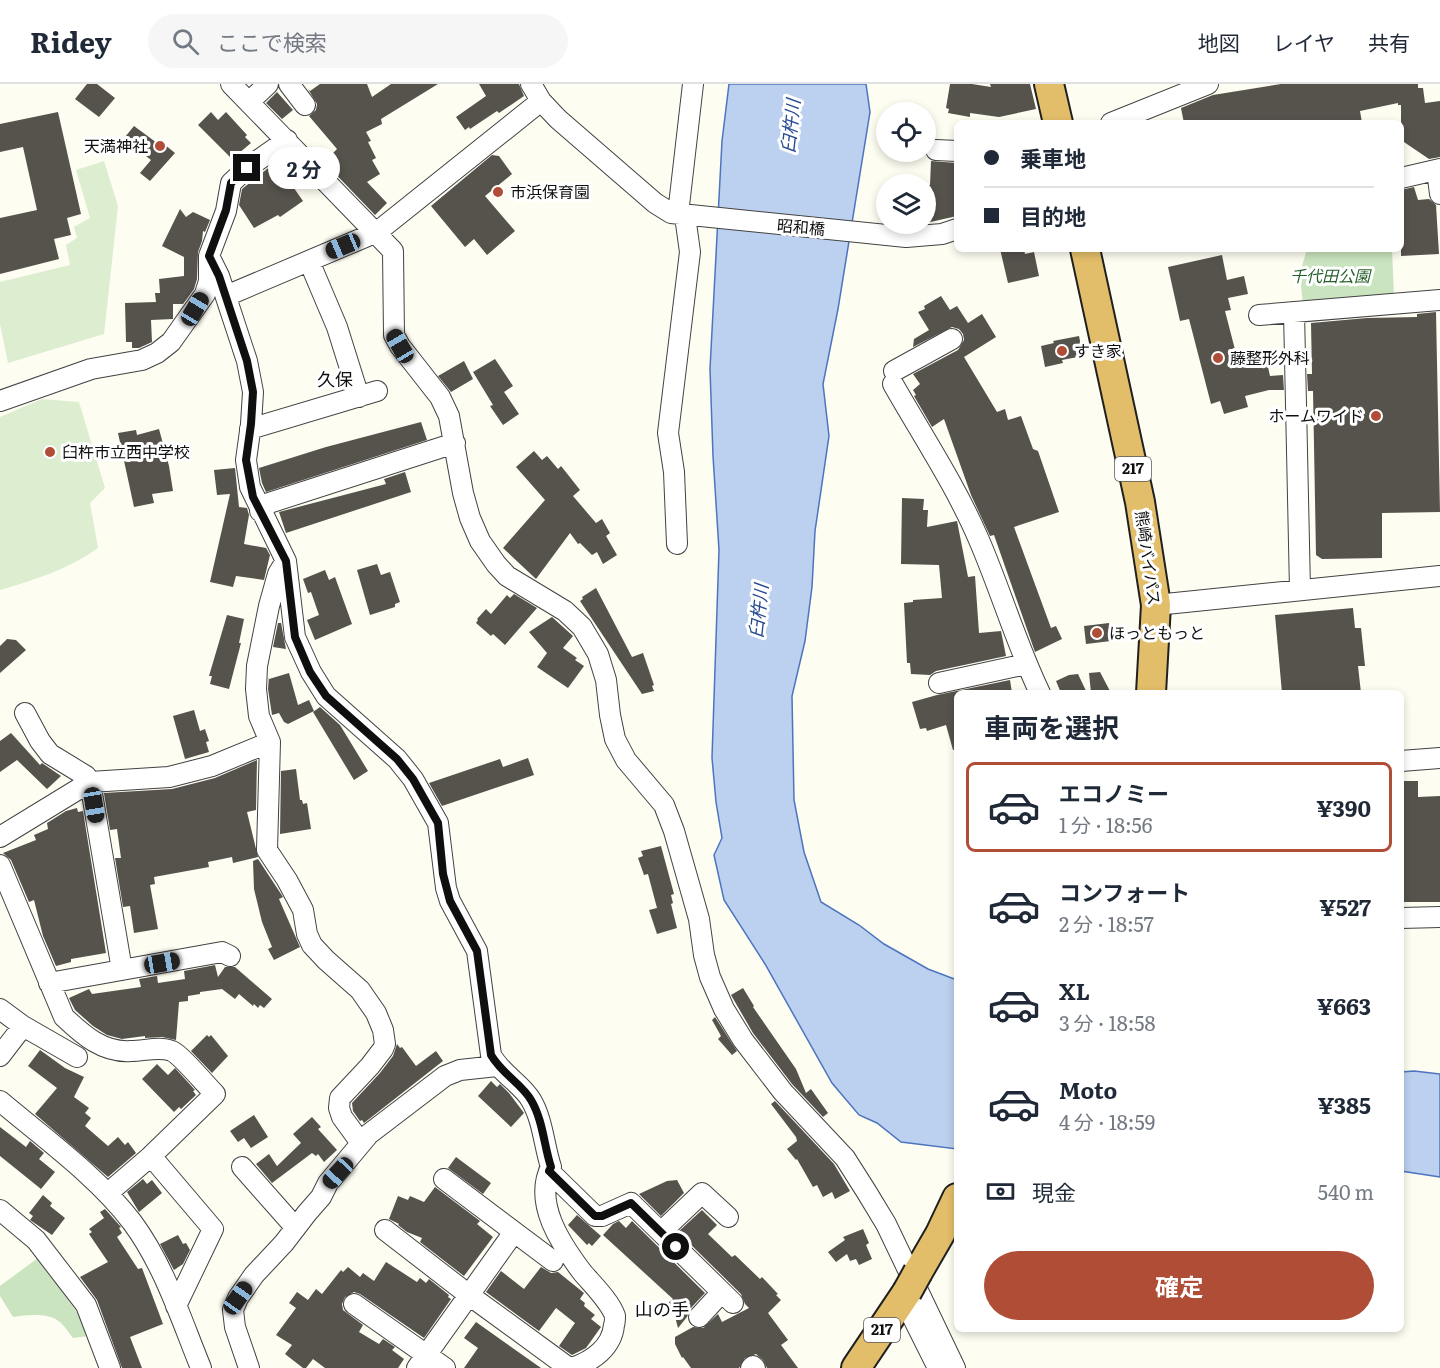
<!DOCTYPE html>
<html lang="ja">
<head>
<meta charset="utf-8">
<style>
	:root { --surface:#fff; --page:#f6f6f7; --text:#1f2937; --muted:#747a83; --line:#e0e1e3; --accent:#af4d37 }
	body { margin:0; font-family:Literata,"Noto Sans JP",serif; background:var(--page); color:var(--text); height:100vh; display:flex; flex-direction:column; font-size:22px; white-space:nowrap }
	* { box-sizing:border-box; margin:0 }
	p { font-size:20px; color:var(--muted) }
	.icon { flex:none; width:33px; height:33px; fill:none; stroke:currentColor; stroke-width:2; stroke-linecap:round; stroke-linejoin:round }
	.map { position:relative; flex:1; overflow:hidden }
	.sheet { position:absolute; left:954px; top:606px; width:450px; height:642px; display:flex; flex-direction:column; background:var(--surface); border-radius:9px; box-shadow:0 3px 9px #0003 }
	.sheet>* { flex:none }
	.banner { position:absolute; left:954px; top:36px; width:450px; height:132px; border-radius:9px; box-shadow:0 3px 9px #0003; display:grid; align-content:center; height:132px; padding:0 30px; background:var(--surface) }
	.controls { position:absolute; left:876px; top:18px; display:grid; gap:12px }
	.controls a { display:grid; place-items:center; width:60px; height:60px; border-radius:50%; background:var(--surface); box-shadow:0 3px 9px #0003; font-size:30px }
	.end { position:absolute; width:27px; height:27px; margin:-14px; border:8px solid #0f0f0f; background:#fff; box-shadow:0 0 0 3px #fff }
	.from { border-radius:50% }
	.bubble { position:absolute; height:42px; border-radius:21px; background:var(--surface); box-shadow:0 3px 9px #0003; font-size:20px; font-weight:700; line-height:42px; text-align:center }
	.car { position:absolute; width:18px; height:36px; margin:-18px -9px; border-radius:8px; box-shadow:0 0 4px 2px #0007; background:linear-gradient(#222 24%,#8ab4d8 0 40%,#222 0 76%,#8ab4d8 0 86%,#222 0) }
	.banner b { display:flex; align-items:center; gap:21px; height:57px; font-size:22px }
	.banner b+b { border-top:2px solid var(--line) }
	.banner i { width:15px; height:15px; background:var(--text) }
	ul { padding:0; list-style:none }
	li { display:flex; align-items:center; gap:18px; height:90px; margin:0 12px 9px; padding:0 18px; border:3px solid transparent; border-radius:9px }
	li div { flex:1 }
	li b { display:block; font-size:22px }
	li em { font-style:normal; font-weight:700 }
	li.active { border-color:var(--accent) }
	li>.icon { width:54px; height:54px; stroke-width:1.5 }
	h2 { padding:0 30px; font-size:27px; line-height:72px }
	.pay { display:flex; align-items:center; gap:15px; height:66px; padding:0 30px; font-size:22px }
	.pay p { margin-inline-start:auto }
	.button { display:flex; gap:12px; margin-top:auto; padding:12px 30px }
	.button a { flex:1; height:69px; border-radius:36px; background:var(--accent); color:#fff; font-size:24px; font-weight:700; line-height:69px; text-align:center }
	header { display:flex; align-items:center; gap:36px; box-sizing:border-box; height:84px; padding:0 30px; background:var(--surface); border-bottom:2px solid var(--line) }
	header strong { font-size:28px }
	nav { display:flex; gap:33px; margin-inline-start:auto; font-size:21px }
	.search { width:420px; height:54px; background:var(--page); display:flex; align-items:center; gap:15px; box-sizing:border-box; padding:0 21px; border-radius:33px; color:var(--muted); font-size:22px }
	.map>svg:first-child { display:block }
	.green { fill:#cae4bf }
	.pitch { fill:#dcedd0 }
	.water { fill:#bcd0ef; stroke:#4c75be; stroke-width:1.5 }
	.building { fill:#56524c }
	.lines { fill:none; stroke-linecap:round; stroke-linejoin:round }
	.minor-casing { stroke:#424242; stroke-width:22 }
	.highway-casing { stroke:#202020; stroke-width:32 }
	.minor { stroke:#fff; stroke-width:20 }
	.highway { stroke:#e3be6a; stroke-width:28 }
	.highway-bridge-casing { stroke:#202020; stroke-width:32; stroke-linecap:butt }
	.highway-bridge { stroke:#e3be6a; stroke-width:28 }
	.route { stroke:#0f0f0f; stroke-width:8 }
	.poi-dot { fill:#af4d37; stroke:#fff; stroke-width:2 }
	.labels { text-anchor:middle; stroke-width:6; stroke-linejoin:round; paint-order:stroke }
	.shield { fill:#fff; stroke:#575757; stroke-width:1.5 }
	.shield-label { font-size:15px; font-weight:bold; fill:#0f0f0f }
	.poi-label { font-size:16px; fill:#0f0f0f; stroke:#fff; text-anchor:start }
	.street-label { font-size:16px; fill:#0f0f0f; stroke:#fff }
	.park-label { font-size:16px; font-style:italic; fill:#265f28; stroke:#fff }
	.water-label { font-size:18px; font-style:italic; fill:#264a92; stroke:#fff }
	.neighbourhood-label { font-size:18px; fill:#0f0f0f; stroke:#fff }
</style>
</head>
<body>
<header>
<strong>Ridey</strong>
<div class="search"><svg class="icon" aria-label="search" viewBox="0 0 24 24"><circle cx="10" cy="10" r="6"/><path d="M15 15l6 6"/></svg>ここで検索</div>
<nav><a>地図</a><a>レイヤ</a><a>共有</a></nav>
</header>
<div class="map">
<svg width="1440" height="1284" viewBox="0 0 1440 1284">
	<rect width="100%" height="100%" fill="#fdfdf2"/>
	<path class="green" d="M1307 165H1392L1394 213 1303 222 1300 189Z
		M38 1174 78 1230 88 1252 73 1254C69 1249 63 1239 57 1236 46 1229 26 1231 13 1233L0 1212V1202Z"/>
	<path class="pitch" d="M104 77 118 122 104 250 8 279 0 240V198L70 181 66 161 77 154 74 143 90 134 76 86Z
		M42 315 79 318 105 404 90 419 98 464C69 485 34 496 0 506V333Z"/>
	<path class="water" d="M729 0H866L870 28 838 225 823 300 829 352 815 447 812 503 805 557 792 612 794 716 804 768 821 818 859 841 884 860 928 885 957 896V1065L901 1058 877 1039 859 1031 832 999 765 880 724 816 714 771 722 754 716 718 712 674 719 466 713 372 710 285 722 57Z
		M1414 987 1440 990V1093L1401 1087V988Z"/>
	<path class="building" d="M87 0H97L115 14 99 33 75 15Z
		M320 0H367L372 13 391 0H438L381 35 382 40 366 48 371 57 368 58 376 74 372 76 380 90 367 98 387 119 375 131 324 78 337 65 309 32 316 26 317 20 308 5 310 7Z
		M479 0H519L524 12 499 29 497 27 470 45 469 43 465 46 456 33 486 12Z
		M950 0H972L991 3 990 0H1030L1036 25 999 33 970 29V33L948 29 949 25 946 24Z
		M1281 0H1418V4H1423L1425 19 1440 17V73L1429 75 1401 56V21H1398V19L1360 27 1362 39H1184L1181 24 1213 11Z
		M277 8 293 26 282 35 266 19Z
		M58 28 81 130 67 134 71 151 54 155 59 175 0 190V134L37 126 23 63 0 68V40Z
		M211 28 218 36 226 28 247 51 245 53 251 59 232 75 198 41Z
		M134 42 157 59 159 56 175 69 150 97 140 89 151 76 146 72 148 70 125 53Z
		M492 71 499 72 512 90 485 112 515 147 487 171 474 155 465 163 431 122Z
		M931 77 957 79V132L926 139V101H930Z
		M272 81 274 85 276 83 280 88 282 87 303 117 280 133 278 131 254 144 239 121 242 105Z
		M1414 103 1418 116 1429 115 1436 121 1439 170 1401 172V106Z
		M180 125 186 133 193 128 210 136 205 148 203 147 202 157 198 168 197 195 194 205 183 220H173V235L151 236 152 258 139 264H132V258H126L125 219 156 218 155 209H160L159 195 184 192V173L162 162Z
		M1000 165H1024L1025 170 1034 168 1039 192 1008 199Z
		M1222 171 1227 196 1244 192 1248 210 1228 214 1231 226 1225 227 1239 281 1266 274 1270 292 1283 291 1284 306H1269L1245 312 1248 323 1224 330 1220 317 1211 320 1189 235 1180 237 1168 183Z
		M941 212 950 226 957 222 968 239 982 230 996 253 964 273 997 328 1005 325 1008 336 1021 332 1033 365 1038 367 1059 428 1014 443 1051 544 1056 542 1062 555 1035 568 994 451 990 452 971 411 944 335 932 343 914 312 916 311 913 306 920 300 913 290 958 266 964 256 963 250 959 245 952 243 913 263 914 255 929 246 918 228 925 225 924 222Z
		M1436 228 1440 428 1382 429V474L1322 475 1316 471 1313 307H1308L1307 290H1312L1311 239 1367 234 1417 233V230Z
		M1079 252 1083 272 1062 276 1063 279 1045 283 1041 262 1054 259 1053 257Z
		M495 275 513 302 504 308 519 330 503 341 490 322 493 321 473 288Z
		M464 277 473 295 451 308 438 292Z
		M421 338 427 356 266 408 262 399 259 384 326 363Z
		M159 345 169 382 173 407 152 410 154 419 134 423 118 349 136 346 137 351Z
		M534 367 542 376 547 372 558 385 561 382 569 392 580 406 573 412 596 439 602 435 610 449 606 452 617 471 603 480 597 468 592 471 580 459 578 460 570 449 536 495 503 464 545 416 516 383Z
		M235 384 239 423 247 424 249 431 244 460 266 464 270 471 264 496 236 492 233 503 210 498 230 410 217 411 214 386Z
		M405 388 411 408 286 449 279 428 386 400 384 395Z
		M902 414 924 415 923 426H928L927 443 957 437 968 493 975 492 979 549 1001 547 1006 572 936 587 930 591 911 590 910 579H907L904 519 913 518V516L942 514 939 481 901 480Z
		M377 480 381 491 390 488 400 518 395 520V523L370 531 357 486Z
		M325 486 329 496 335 493 352 540 315 556 307 536 319 531 311 508 308 509 303 495Z
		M596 504 632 573 643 569 654 601 652 602 654 607 642 610 580 517 583 515 582 513Z
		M514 510 537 524 505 561 493 550 491 552 476 539 478 536 477 535 486 525 491 530 507 511 510 514Z
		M1353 524 1355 544H1361L1365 582H1358L1361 609H1282L1275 531Z
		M227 531 244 535 239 559H241L229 605 210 600 212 592H209Z
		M552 533 573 552 563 564 577 574 575 576 584 582 568 604 537 583 547 569 529 548Z
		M278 539H281L286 565 273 563Z
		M1109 539 1111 557 1086 560 1084 542Z
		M7 555 16 556 26 566 0 589V562Z
		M1100 588 1111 609H1091L1089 589Z
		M289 589 298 621 309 616 314 627 288 640 284 638 279 629 272 631 268 605 269 592V595Z
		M1078 590 1087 609H1061L1056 597 1069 591Z
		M1010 596 1012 609H957V665L953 666 946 641 927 647 926 644 920 645 912 618 937 611Z
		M320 623 340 641 368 687 354 696 313 628Z
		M194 626 200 647 205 645 209 657 206 658 209 668 185 675 173 632Z
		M11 649 40 681 42 679 61 692 47 705 17 676 0 688V657Z
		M528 674 534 691 442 722 429 699 500 675 503 683Z
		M257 676 256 726 247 728 258 773 233 779 232 773 208 778 209 783 154 793 155 800 150 801 158 845 134 849 130 822 123 823 115 774H121L117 745 110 746 104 709 172 705 215 694Z
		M296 685 300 716H302L303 720 307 719 311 745 280 750 281 687Z
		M1401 697H1418V713L1440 712V818H1401Z
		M77 724 78 728 83 727 106 869 71 875V878L56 882 43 852 34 816 29 818 11 776 3 769 36 756 34 751 48 745 47 739 66 727Z
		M661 762 674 810 671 811 673 819 671 820 677 844 657 850 649 826 657 824 648 790 644 791 638 774 643 772 641 767Z
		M258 775 283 813 279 815 300 863 274 876 268 865 272 863 262 838 254 805 253 777Z
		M215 881 218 893 225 883H235L272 915 264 924 260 921 258 924 254 920 253 922 239 910 235 915 222 905 200 908V910L188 912V917L179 918 176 956 162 953 145 954V952L122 955 107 951 93 942 75 926 69 914 89 905 92 910 141 903 139 895 157 892 158 899 185 895 184 887Z
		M743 904 754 922 753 923 796 985 806 1009 811 1005 828 1029 823 1033 792 1000 753 949 731 911Z
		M715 933 737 967 732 971 718 955 721 952 712 936Z
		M207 951 209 953 211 951 228 972 212 989 191 967Z
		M397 960 400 964 402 963 416 982 436 967 443 977 364 1039 362 1036 360 1037 353 1027 352 1019 380 989 393 972Z
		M40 966 65 984 84 993 74 1013 89 1024 85 1029 91 1034 85 1042 108 1062 118 1053 125 1061 128 1058 136 1069 108 1093 35 1030 57 1004 28 982Z
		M157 980 168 991 175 984 195 1006 193 1007 196 1011 181 1025 179 1023 174 1028 142 995Z
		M491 997 497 1003 500 1000 509 1009 524 1029 511 1043 478 1012Z
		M775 1017 834 1080 850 1107 835 1115 832 1108 823 1113 817 1101 813 1103 797 1075 796 1076 787 1065 797 1057 796 1053 771 1020Z
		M254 1031 268 1053 251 1064 244 1054 238 1058 230 1047Z
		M312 1033 321 1043 318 1045 337 1066 324 1078 318 1070 316 1072 312 1069 272 1099 256 1080 269 1070 277 1082 301 1059 293 1050Z
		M0 1043 26 1063 30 1057 44 1069 39 1075 55 1088 41 1105 0 1072Z
		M456 1073 491 1099 483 1110 448 1084Z
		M143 1095 147 1100 152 1096 162 1109 139 1128 127 1108Z
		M677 1096 684 1109 661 1132 639 1110 667 1097Z
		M435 1103 480 1137 477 1140 493 1153 464 1192 420 1158 422 1154 407 1148 398 1141 399 1140 389 1135 398 1112 408 1116 410 1112 424 1118Z
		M43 1111 52 1119 50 1122 65 1134 52 1151 30 1136 33 1132 29 1129Z
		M105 1125 121 1143 119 1144 122 1149 117 1153 138 1185 142 1184 163 1240 130 1253 142 1284H122L97 1216 80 1193 108 1178 89 1150 92 1148 89 1145 104 1134 100 1128Z
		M702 1126 717 1141 708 1150 732 1173 735 1171 760 1195 762 1193 778 1210 776 1211 781 1216 768 1229 788 1256 781 1261 798 1284H767L763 1276 756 1270 745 1274 739 1284H691L683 1273 682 1274 675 1260V1253L693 1243 703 1244 718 1230 722 1238 749 1224 745 1220 741 1210 678 1148Z
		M577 1131 601 1152 592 1162 589 1159 587 1161 568 1141Z
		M619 1137 626 1144 632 1137 705 1209 690 1225 687 1233 678 1244 674 1229 668 1219 673 1215 603 1151 613 1140Z
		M863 1145 869 1159 866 1161 872 1175 859 1181 856 1175 850 1177 847 1170 836 1178 828 1168 845 1156 843 1153Z
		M178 1151 183 1160 186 1159 190 1166 183 1180 174 1186 160 1160Z
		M386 1178 417 1198 420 1194 426 1199 429 1195 449 1211 448 1213 451 1215 424 1254 360 1210 354 1208 345 1213 342 1220 343 1226 363 1241 359 1248 379 1260 383 1255 395 1263 392 1266 404 1275 398 1284H325L313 1275 306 1284H303L285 1270 292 1261 276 1251 296 1224 289 1219 297 1208 308 1216 316 1205 322 1210 341 1186 343 1188 348 1183 360 1193 363 1189 374 1197Z
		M541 1183 551 1189 558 1188 584 1209 580 1215 585 1219 584 1222 595 1231 591 1235 601 1243 586 1264 572 1271 559 1262 575 1239 556 1224 539 1247 486 1208 501 1187 524 1205Z
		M476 1238 507 1260 541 1284H464L478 1264 464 1254Z"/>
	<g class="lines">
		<defs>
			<path id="minor" d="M231 0 393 167 394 251 400 262 440 313 449 332 463 409 470 434 480 457 496 480 507 492 565 527 582 543 598 570 606 596 610 631 615 655 626 676 664 721 674 747 699 835 704 871 710 893 724 925 743 956 783 1008 845 1074 866 1107 886 1140 955 1284
				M289 0 305 21
				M531 0 541 17 558 35 655 119 671 129 906 153 942 150 957 145
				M249 18 268 0
				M1111 39 1208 0
				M936 66 957 67
				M1437 86 1440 110
				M1401 94 1440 85
				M678 130 693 0
				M209 172 219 192 247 277 253 308 251 340 246 376 250 403 286 477 295 553 311 588 326 612 397 675 413 695 438 739 446 804 450 817 477 867 491 971C501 990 522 1000 531 1016 543 1036 544 1062 551 1083 533 1119 561 1160 582 1188 592 1200 610 1217 615 1232 615 1234 615 1239 614 1241 612 1263 593 1277 572 1284
				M309 177 337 243 359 313
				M226 212 377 148 541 17
				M1294 228 1300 506
				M1259 231 1440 216
				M894 287 952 255
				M893 300C922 351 956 402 979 456 1001 507 1016 559 1040 609
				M0 317 91 285 142 276 157 269 171 258 205 210 209 197V172L226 127 231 99 247 84 287 56
				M250 345 377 307
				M260 427 269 419 455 359
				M677 460 674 388 668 349 690 168 685 132
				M284 480 278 490 269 522 257 582 256 605 259 632 270 658 267 766 287 796 303 826 307 850 312 861 326 876 360 906 376 929 383 946 385 960 383 965 370 982 340 1014 339 1024 342 1033 361 1059
				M1156 521 1440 492
				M939 599 1026 580
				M25 629 40 657 50 670 86 692 90 698 122 886
				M1401 677 1440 674
				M0 753 90 698 169 693 212 682 270 658
				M0 781 64 933C83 951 103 969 131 967 145 967 159 962 172 967 181 971 206 1001 215 1010L151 1072 108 1109
				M1401 834 1440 833
				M49 899 222 868 230 872
				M0 925 23 942
				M0 972 23 942 77 973
				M0 1017C44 1054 98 1093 132 1138 164 1181 181 1235 201 1284
				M151 1072 213 1145 176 1222
				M242 1083 295 1143
				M549 1087 595 1132H602L631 1119 733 1219
				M444 1095 553 1177
				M0 1126 36 1156 86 1221 110 1284
				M385 1146 469 1211 569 1284
				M661 1148 702 1109 728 1133
				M903 1214 938 1284
				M354 1220 445 1284
				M699 1233 722 1208
				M249 1284 235 1243 233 1226 238 1214 254 1191 284 1159 307 1129 321 1113 328 1099 369 1050 445 992 460 986 497 982
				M417 1284 514 1148
				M751 1284 753 1282 755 1284"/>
			<path id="highway" d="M1049 0 1058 39
				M1085 165 1140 418 1156 521 1151 609
				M918 1188 940 1150 957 1114
				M856 1284 907 1208"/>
		</defs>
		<use href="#minor" class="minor-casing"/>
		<use href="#highway" class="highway-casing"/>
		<use href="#minor" class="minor"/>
		<use href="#highway" class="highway"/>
		<defs>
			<path id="highway-bridge" d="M907 1208 918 1188"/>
		</defs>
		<use href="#highway-bridge" class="highway-bridge-casing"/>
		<use href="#highway-bridge" class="highway-bridge"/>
	</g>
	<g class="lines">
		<path class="route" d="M247 84 231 99 226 126 209 172 219 192 247 277 253 308 251 340 246 376 253 413 286 477 295 553 310 588 326 612 397 675 413 695 438 739 443 790 450 817 477 867 491 971C502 990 522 1000 531 1016 543 1036 544 1062 551 1083L549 1087 595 1132H602L631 1119 676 1163"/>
	</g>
	<g class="poi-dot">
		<circle cx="160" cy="62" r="6"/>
		<circle cx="498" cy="108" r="6"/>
		<circle cx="1062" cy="267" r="6"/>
		<circle cx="1218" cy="274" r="6"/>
		<circle cx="1376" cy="332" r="6"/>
		<circle cx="50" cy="368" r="6"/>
		<circle cx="1097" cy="549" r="6"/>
	</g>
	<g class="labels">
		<g class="shield">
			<rect x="1115" y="373" width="36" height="24" rx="4.5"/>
			<rect x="864" y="1234" width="36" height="24" rx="4.5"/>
		</g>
		<g class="shield-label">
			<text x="1133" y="390">217</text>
			<text x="882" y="1251">217</text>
		</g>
		<g class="poi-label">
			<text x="148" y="68" text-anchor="end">天満神社</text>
			<text x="510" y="114">市浜保育園</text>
			<text x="1074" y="273">すき家</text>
			<text x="1230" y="280">藤整形外科</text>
			<text x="1364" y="338" text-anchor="end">ホームワイド</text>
			<text x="62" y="374">臼杵市立西中学校</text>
			<text x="1109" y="555">ほっともっと</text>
		</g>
		<g class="street-label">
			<text transform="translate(801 143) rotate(5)" y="6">昭和橋</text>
			<text transform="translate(1148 474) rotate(82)" y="6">熊崎バイパス</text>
		</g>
		<g class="park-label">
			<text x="1330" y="198">千代田公園</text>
		</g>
		<g class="water-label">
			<text transform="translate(791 42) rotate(-84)" y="6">臼杵川</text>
			<text transform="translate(759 527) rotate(-84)" y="6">臼杵川</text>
		</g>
		<g class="neighbourhood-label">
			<text x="335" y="302">久保</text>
			<text x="662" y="1232">山の手</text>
		</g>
	</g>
</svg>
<div class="controls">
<a><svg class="icon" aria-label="locate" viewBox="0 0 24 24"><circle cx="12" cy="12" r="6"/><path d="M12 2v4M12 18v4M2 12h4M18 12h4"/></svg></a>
<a><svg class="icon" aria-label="layers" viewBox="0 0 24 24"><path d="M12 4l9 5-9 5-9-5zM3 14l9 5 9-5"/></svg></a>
</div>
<i class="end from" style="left:676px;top:1163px"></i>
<i class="end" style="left:247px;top:84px"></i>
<div class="bubble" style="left:268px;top:63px;width:72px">2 分</div>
<i class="car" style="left:343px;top:162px;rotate:247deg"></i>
<i class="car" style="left:195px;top:225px;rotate:31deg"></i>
<i class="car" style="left:400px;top:262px;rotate:330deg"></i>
<i class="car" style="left:94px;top:721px;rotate:171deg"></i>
<i class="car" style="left:162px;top:879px;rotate:80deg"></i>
<i class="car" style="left:338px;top:1089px;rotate:223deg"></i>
<i class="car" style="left:238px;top:1214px;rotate:35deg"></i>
<div class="banner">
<b><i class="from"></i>乗車地</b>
<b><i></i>目的地</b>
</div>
<section class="sheet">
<h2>車両を選択</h2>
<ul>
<li class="active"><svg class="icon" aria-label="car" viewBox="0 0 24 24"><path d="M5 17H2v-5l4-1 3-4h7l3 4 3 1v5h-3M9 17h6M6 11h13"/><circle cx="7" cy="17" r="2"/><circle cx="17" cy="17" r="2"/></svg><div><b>エコノミー</b><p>1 分 · 18:56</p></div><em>¥390</em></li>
<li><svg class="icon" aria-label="car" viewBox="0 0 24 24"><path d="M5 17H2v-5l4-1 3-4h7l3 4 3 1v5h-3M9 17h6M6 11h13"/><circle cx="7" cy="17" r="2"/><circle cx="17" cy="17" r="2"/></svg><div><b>コンフォート</b><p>2 分 · 18:57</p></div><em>¥527</em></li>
<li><svg class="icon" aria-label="car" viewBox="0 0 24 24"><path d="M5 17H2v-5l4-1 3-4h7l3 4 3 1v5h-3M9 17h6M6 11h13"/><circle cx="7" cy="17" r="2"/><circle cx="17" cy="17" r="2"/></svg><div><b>XL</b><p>3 分 · 18:58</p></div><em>¥663</em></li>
<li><svg class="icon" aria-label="car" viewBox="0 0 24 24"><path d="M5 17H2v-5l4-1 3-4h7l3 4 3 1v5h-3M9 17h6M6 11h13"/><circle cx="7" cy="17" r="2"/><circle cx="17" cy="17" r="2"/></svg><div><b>Moto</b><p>4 分 · 18:59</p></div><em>¥385</em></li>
</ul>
<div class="pay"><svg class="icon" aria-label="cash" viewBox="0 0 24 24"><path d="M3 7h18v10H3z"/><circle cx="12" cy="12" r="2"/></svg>現金<p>540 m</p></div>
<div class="button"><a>確定</a></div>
</section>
</div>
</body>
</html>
